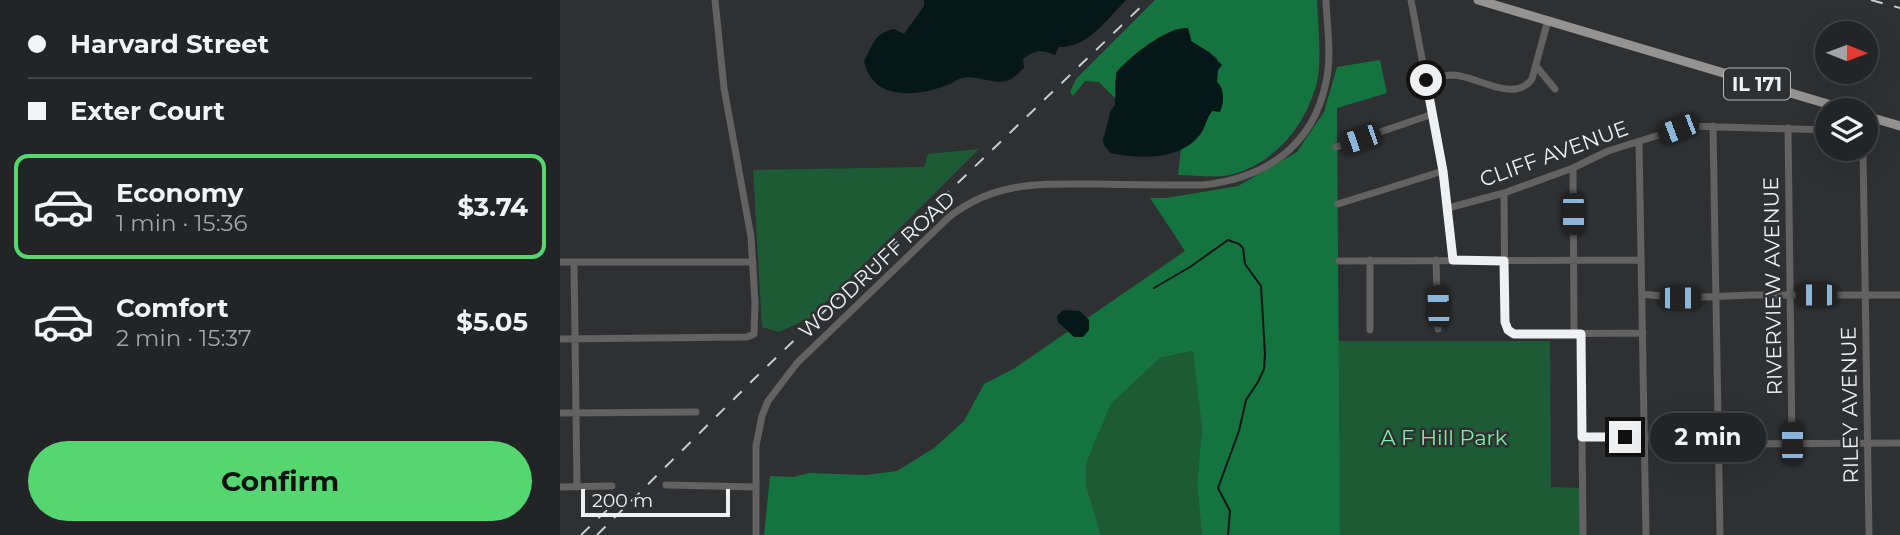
<!DOCTYPE html>
<html lang="en">
<head>
<meta charset="utf-8">
<style>
	:root { --surface:#222426; --page:#2a2c2e; --text:#f1f3f6; --muted:#a2a4a7; --line:#3f4143; --accent:#56d671 }
	body { margin:0; font-family:Montserrat,sans-serif; background:var(--page); color:var(--text); height:100vh; display:flex; flex-direction:column; font-size:26px; white-space:nowrap }
	* { box-sizing:border-box; margin:0 }
	p { font-size:23px; color:var(--muted) }
	.icon { flex:none; width:38px; height:38px; fill:none; stroke:currentColor; stroke-width:2; stroke-linecap:round; stroke-linejoin:round }
	.map { position:relative; flex:1; overflow:hidden }
	.sheet { display:flex; flex-direction:column; background:var(--surface); width:560px }
	.sheet>* { flex:none }
	.top-card { display:grid; align-content:center; height:154px; padding:0 28px; background:var(--surface) }
	.needle { width:46px; rotate:91deg }
	.fabs { position:absolute; left:1255px; top:21px; display:grid; gap:14px }
	.fabs a { display:grid; place-items:center; width:63px; height:63px; border-radius:50%; background:var(--surface); box-shadow:0 7px 28px #0002,0 0 0 2px var(--line); font-size:35px }
	.scale { position:absolute; left:21px; bottom:18px; width:149px; box-sizing:border-box; padding-left:7px; border:4px solid #eff0f1; border-top:0; font-size:19px; line-height:24px; white-space:nowrap; color:#eff0f1; -webkit-text-stroke:5px #2e3032; paint-order:stroke }
	.end { position:absolute; width:32px; height:32px; margin:-16px; border:9px solid #eff0f1; background:#111; box-shadow:0 0 0 4px #111 }
	.from { border-radius:50% }
	.bubble { position:absolute; height:49px; border-radius:24px; background:var(--surface); box-shadow:0 7px 28px #0002,0 0 0 2px var(--line); font-size:23px; font-weight:700; line-height:49px; text-align:center }
	.car { position:absolute; width:21px; height:42px; margin:-21px -10px; border-radius:9px; box-shadow:0 0 5px 2px #0007; background:linear-gradient(#222 24%,#8ab4d8 0 40%,#222 0 76%,#8ab4d8 0 86%,#222 0) }
	.top-card b { display:flex; align-items:center; gap:24px; height:66px; font-size:26px }
	.top-card b+b { border-top:2px solid var(--line) }
	.top-card i { width:18px; height:18px; background:var(--text) }
	ul { padding:0; list-style:none }
	li { display:flex; align-items:center; gap:21px; height:105px; margin:0 14px 10px; padding:0 14px; border:4px solid transparent; border-radius:14px }
	li div { flex:1 }
	li b { display:block; font-size:26px }
	li em { font-style:normal; font-weight:700 }
	li.current { border-color:var(--accent) }
	li>.icon { width:63px; height:63px; stroke-width:1.5 }
	.cta { display:flex; gap:14px; margin-top:auto; padding:14px 28px }
	.cta a { flex:1; height:80px; border-radius:42px; background:var(--accent); color:#111; font-size:28px; font-weight:700; line-height:80px; text-align:center }
	main { display:flex; flex:1; min-height:0 }
	.map>svg:first-child { display:block }
	.green { fill:#1d5b36 }
	.forest { fill:#157340 }
	.water { fill:#061718 }
	.lines { fill:none; stroke-linecap:round; stroke-linejoin:round }
	.stream { stroke:#061718; stroke-width:2 }
	.minor { stroke:#636162; stroke-width:7 }
	.major { stroke:#959292; stroke-width:9 }
	.rail { stroke:#cacbcd; stroke-width:2; stroke-dasharray:12 12; stroke-linecap:butt }
	.route { stroke:#eff0f1; stroke-width:9 }
	.labels { text-anchor:middle; stroke-width:5; stroke-linejoin:round; paint-order:stroke }
	.shield { fill:#2e3032; stroke:#b5b6b8; stroke-width:2 }
	.shield-label { font-size:19px; font-weight:bold; fill:#eff0f1 }
	.street-label { font-size:21px; fill:#eff0f1; stroke:#2e3032 }
	.park-label { font-size:21px; fill:#7eefa6; stroke:#2e3032 }
</style>
</head>
<body>
<main>
<section class="sheet">
<div class="top-card">
<b><i class="from"></i>Harvard Street</b>
<b><i></i>Exter Court</b>
</div>
<ul>
<li class="current"><svg class="icon" aria-label="car" viewBox="0 0 24 24"><path d="M5 17H2v-5l4-1 3-4h7l3 4 3 1v5h-3M9 17h6M6 11h13"/><circle cx="7" cy="17" r="2"/><circle cx="17" cy="17" r="2"/></svg><div><b>Economy</b><p>1 min · 15:36</p></div><em>$3.74</em></li>
<li><svg class="icon" aria-label="car" viewBox="0 0 24 24"><path d="M5 17H2v-5l4-1 3-4h7l3 4 3 1v5h-3M9 17h6M6 11h13"/><circle cx="7" cy="17" r="2"/><circle cx="17" cy="17" r="2"/></svg><div><b>Comfort</b><p>2 min · 15:37</p></div><em>$5.05</em></li>
</ul>
<div class="cta"><a>Confirm</a></div>
</section>
<div class="map">
<svg width="1340" height="535" viewBox="0 0 1340 535">
	<rect width="100%" height="100%" fill="#2e3032"/>
	<path class="green" d="M419 149 250 318 219 332 202 327 193 170 364 167 368 154Z
		M777 341H990L991 487 1022 488V535H780Z
		M634 351 642 428 637 484 642 535H541L526 485V464L551 404 600 358Z"/>
	<path class="forest" d="M595 0H757C758 21 762 62 757 82 746 125 716 162 673 174 657 179 635 175 618 175L621 149 633 142 652 111H660C666 97 661 95 657 83 656 77 658 66 657 58L631 41 630 33 616 29 608 33 560 68 555 81 556 99 539 82 525 81 513 96 510 92 516 79Z
		M820 60 827 93 777 108 780 535H642L637 484 642 428 633 351 600 358 551 404 526 464V485L541 535H204L210 476 233 477 249 473 306 475 337 471 374 448 404 421 424 384 455 368 625 251 590 198H606L678 186 737 152 764 112 777 67Z"/>
	<path class="water" d="M364 0H566C547 19 528 48 499 47L495 55C481 49 474 50 463 59L464 68C460 71 455 77 451 79 437 87 417 74 402 78 397 79 392 84 387 85 357 97 312 101 304 61 314 44 313 34 334 29L344 34 364 6Z
		M628 28 631 41 649 52 662 65 658 70 657 82C665 89 664 102 660 112L652 111C646 118 646 128 639 136 618 161 579 159 550 153L544 145 543 140 551 110 555 105 556 73C569 57 606 27 628 28Z
		M503 310 520 311 529 320V330L523 337H514L498 322 497 316Z"/>
	<g class="lines">
		<path class="stream" d="M594 288 630 267 668 240 679 244 683 248 685 264 701 286 705 354 704 369 698 382 686 400 679 431 658 488 670 511 668 535"/>
		<path class="minor" d="M851 0 883 171 893 260
			M976 66 995 89
			M865 80C874 78 884 75 893 75 918 76 954 104 972 79L988 20
			M1153 126 1160 535
			M1228 128 1232 443
			M1079 142 1086 535
			M776 147 873 114
			M1303 149 1309 535
			M1013 168 1014 334
			M944 193 945 322 948 330 954 334 1083 333
			M778 204 883 171
			M888 208 944 193 1013 168 1048 151 1128 126 1267 130
			M876 260 878 329
			M779 261 1081 260
			M0 262H193
			M14 262 17 487
			M1082 294 1120 298 1192 295H1340
			M810 330V260
			M1021 334 1023 535
			M0 339 187 337 194 334 195 303 191 237 164 88 155 0
			M0 413 136 412
			M1022 437H1086
			M1158 444 1340 443
			M106 485 196 487
			M0 487 52 486
			M196 535V446L202 416 208 401 237 363 389 217C436 180 483 184 539 184 574 185 608 185 643 185 705 178 753 147 766 82 772 56 767 26 766 0"/>
		<path class="major" d="M918 0 1288 110
			M1306 116 1340 126"/>
		<path class="rail" d="M1311 0 1340 8
			M21 535 68 490
			M37 535 195 378 588 0"/>
	</g>
	<g class="lines">
		<path class="route" d="M866 80 883 171 893 260 944 261 945 322 948 330 954 334H1021L1022 437H1065"/>
	</g>
	<g class="labels">
		<rect class="shield" x="1164" y="68.5" width="66" height="31" rx="5"/>
		<g class="shield-label">
			<text x="1197" y="91">IL 171</text>
		</g>
		<g class="street-label">
			<text transform="translate(994 154) rotate(-20)" y="7">CLIFF AVENUE</text>
			<text transform="translate(317 265) rotate(-43)" y="7">WOODRUFF ROAD</text>
			<text transform="translate(1213 286) rotate(-91)" y="7">RIVERVIEW AVENUE</text>
			<text transform="translate(1290 405) rotate(-91)" y="7">RILEY AVENUE</text>
		</g>
		<g class="park-label">
			<text x="884" y="445">A F Hill Park</text>
		</g>
	</g>
</svg>
<div class="fabs">
<a><svg class="needle" viewBox="-14 -14 28 28"><path d="M0-13l5 13h-10z" fill="#e53935"/><path d="M0 13l5-13h-10z" fill="#a2a4a7"/></svg></a>
<a><svg class="icon" aria-label="layers" viewBox="0 0 24 24"><path d="M12 4l9 5-9 5-9-5zM3 14l9 5 9-5"/></svg></a>
</div>
<div class="scale">200 m</div>
<i class="end from" style="left:866px;top:80px"></i>
<i class="end" style="left:1065px;top:437px"></i>
<div class="bubble" style="left:1090px;top:413px;width:116px">2 min</div>
<i class="car" style="left:1118px;top:129px;rotate:249deg"></i>
<i class="car" style="left:800px;top:139px;rotate:251deg"></i>
<i class="car" style="left:1013px;top:214px;rotate:180deg"></i>
<i class="car" style="left:1256px;top:295px;rotate:270deg"></i>
<i class="car" style="left:1120px;top:298px;rotate:90deg"></i>
<i class="car" style="left:878px;top:306px;rotate:358deg"></i>
<i class="car" style="left:1232px;top:443px;rotate:0deg"></i>
</div>
</main>
</body>
</html>
